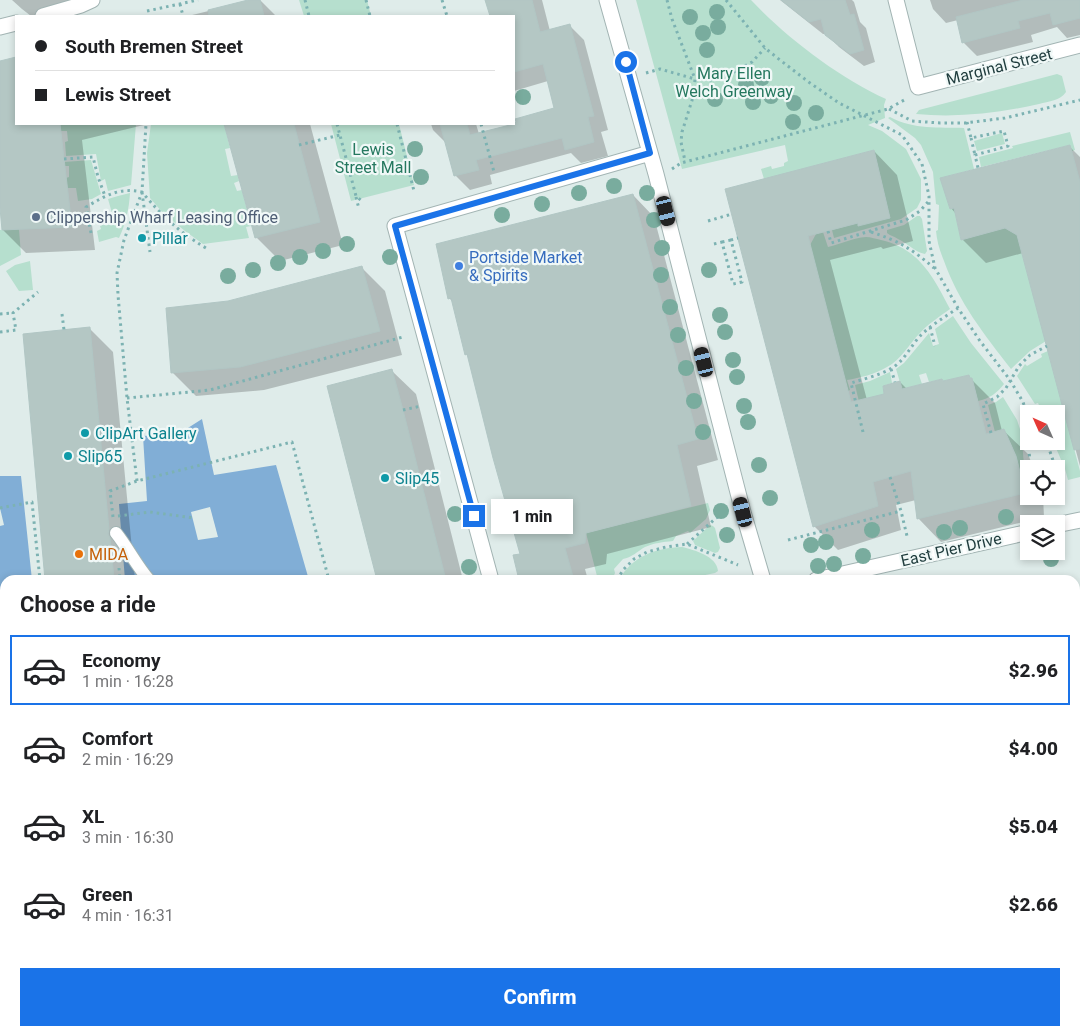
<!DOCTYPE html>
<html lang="en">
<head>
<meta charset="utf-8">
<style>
	:root { --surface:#fff; --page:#f2f2f2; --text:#202124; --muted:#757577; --line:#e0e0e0; --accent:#1a73e8 }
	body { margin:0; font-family:Roboto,sans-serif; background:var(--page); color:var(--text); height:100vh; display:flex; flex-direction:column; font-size:19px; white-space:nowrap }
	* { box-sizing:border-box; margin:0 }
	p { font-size:16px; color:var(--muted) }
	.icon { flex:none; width:28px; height:28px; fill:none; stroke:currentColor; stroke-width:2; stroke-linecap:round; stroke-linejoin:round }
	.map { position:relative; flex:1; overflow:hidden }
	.drawer { position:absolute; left:0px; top:575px; width:1080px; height:461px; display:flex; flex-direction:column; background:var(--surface); border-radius:15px 15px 0 0; box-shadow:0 2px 8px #0003 }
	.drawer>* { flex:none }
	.hud { position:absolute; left:15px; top:15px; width:500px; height:110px; border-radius:0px; box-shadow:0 2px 8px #0003; display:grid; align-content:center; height:110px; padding:0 20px; background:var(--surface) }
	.needle { width:32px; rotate:315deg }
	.fabs { position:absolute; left:1020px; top:405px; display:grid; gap:10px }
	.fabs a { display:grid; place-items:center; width:45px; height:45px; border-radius:0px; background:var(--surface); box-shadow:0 2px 8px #0003; font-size:25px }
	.end { position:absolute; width:22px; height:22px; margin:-11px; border:6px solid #1a73e8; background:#fff; box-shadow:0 0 0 2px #fff }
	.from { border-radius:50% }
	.bubble { position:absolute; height:35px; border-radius:0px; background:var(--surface); box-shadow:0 2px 8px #0003; font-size:16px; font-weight:800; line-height:35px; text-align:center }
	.car { position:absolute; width:15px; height:30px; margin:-15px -8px; border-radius:6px; box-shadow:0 0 4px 1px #0007; background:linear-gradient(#222 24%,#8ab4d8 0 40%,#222 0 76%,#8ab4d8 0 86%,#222 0) }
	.hud b { display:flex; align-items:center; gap:18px; height:48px; font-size:19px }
	.hud b+b { border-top:1px solid var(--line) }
	.hud i { width:12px; height:12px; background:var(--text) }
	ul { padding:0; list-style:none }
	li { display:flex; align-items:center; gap:15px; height:70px; margin:0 10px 8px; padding:0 10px; border:2px solid transparent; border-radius:0px }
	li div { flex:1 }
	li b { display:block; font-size:19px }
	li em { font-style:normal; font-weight:800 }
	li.on { border-color:var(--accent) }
	li>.icon { width:45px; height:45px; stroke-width:1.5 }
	h2 { padding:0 20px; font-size:22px; line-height:60px }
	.primary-button { display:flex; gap:10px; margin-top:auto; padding:10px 20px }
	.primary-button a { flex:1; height:58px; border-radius:0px; background:var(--accent); color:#fff; font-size:20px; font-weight:800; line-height:58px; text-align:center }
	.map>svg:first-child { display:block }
	.green { fill:#b6dfce }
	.water { fill:#81aed6 }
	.pier { fill:#dfecea }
	.shadow { fill:#0003 }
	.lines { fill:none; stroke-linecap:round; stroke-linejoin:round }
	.ferry { stroke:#144a7e; stroke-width:1; stroke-dasharray:6 5; stroke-linecap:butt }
	.building { fill:#b4c7c4; stroke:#b1c6c4 }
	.service-casing { stroke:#a2b4b3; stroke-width:14 }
	.minor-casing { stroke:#a2b4b3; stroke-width:17 }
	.path { stroke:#7cb2b2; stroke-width:3; stroke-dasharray:2.5 4; stroke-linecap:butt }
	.service { stroke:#fff; stroke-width:12 }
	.minor { stroke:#fff; stroke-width:15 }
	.tree { fill:#79ac9e }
	.route { stroke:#1a73e8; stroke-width:6 }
	.service-dot { fill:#5c6f8a; stroke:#f0f8f7; stroke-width:2 }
	.culture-dot { fill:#0f9aa8; stroke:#f0f8f7; stroke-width:2 }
	.shop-dot { fill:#3f7fe0; stroke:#f0f8f7; stroke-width:2 }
	.food-dot { fill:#e8710a; stroke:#f0f8f7; stroke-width:2 }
	.labels { text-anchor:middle; stroke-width:4.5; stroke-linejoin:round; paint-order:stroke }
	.street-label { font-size:16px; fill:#1f3c3d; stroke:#f0f8f7 }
	.park-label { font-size:16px; fill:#25785f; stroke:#f0f8f7 }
	.service-label { font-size:16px; fill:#4e5e75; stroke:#f0f8f7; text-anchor:start }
	.culture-label { font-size:16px; fill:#0d838f; stroke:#f0f8f7; text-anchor:start }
	.shop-label { font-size:16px; fill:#366cbe; stroke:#f0f8f7; text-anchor:start }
	.food-label { font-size:16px; fill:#c56008; stroke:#f0f8f7; text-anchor:start }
</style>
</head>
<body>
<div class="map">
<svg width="1080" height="1036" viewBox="0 0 1080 1036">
	<rect width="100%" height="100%" fill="#dfecea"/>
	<path class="green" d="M299 0H367L371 16H304Z
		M636 0H751C787 38 838 77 886 99L884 105 885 118 868 125 882 131 906 149 921 179V200L917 208 901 219 834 238 832 230 858 223V225L890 218 874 150 764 179 761 169 771 166 772 169 784 166V163L788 161 785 145 682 169Z
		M1057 74 1062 76 1066 92C1060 101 1049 101 1039 104 999 113 958 118 916 114L919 110Z
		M890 117C914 130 939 127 964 128L974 169 941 178 950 209 954 208 961 240 1005 228 1017 235 1046 341 1030 351 1011 369C984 334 959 303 944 261 940 251 937 242 936 231L938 230 939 205 936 204 933 172 921 145 915 138 888 118Z
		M60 124H136L131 185 108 191 105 179 101 181 96 154 66 156 65 142 68 141 67 131H60Z
		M151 124H224L230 148 225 149 231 176 238 175 239 181 234 183 237 191 242 190 251 226 246 227 249 238 203 244 185 231 163 213 150 198 147 153Z
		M331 124H399L414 185 351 201Z
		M1070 132 1075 150 1072 151 1070 145 981 167 979 157 1013 148 1012 146Z
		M1002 133 1005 144 977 151 974 141Z
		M91 160 101 194 92 199 78 201 76 188H67L66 178 69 177V166H65L64 162Z
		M130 193C129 209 126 223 119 238L116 237 99 242 97 231 101 229 100 226 114 220 108 199 118 196Z
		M917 216H920L922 219 927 251 925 254C915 252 907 243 898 239 894 236 890 236 887 233V230L904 225Z
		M19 229 21 255 0 266V230Z
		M823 232 828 247C841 244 853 238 866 237 871 237 876 239 881 240 920 249 933 277 950 309 939 317 928 324 920 333 909 344 901 360 887 367 875 374 860 378 847 380L850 390 848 391 810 245 816 234Z
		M30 261 33 290 19 291 6 271 15 265Z
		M953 316 971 343 1004 384C997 393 989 399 978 401L972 378H970L969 375 943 381 942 379 929 382 926 373 919 375 922 384 902 389 896 369 904 363 929 333 933 346 939 344 935 329Z
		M1048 351 1080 471V477L1068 480 1065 469 1053 441H1056V414H1043L1038 403 1035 404 1017 376 1025 364 1027 366 1042 357 1041 354Z
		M890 372 892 383 883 386 884 394 866 431 855 385 870 381Z
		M1003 397 1017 420 1021 432 1025 475 1028 492 1021 494V476L1016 456 1004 429 995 432 988 405 996 402Z
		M708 503 710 510 706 519 690 533 688 531 676 536 673 541C663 542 654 543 645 547 638 551 631 558 623 559L614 569 615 573 612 580H598L586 533Z
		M710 525 713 526 715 528 720 548 718 552 715 553 695 545 693 541Z
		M682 547C694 550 717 556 718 571L715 573 681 580H619C632 556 656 548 682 547Z"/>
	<path class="water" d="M202 419 214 475 276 465 309 580H125L119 504 147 501 143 436 180 433Z
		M0 476H21L32 580H5V1031H942V1036H0V526L4 525 0 508Z"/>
	<path class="pier" d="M210 507 218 537 198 540 191 512Z"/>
	<path class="shadow" d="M12 0H75L45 16H31L22 9Z
		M254 0H260L276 16H188Z
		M487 0H542L550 31 569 25 584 40 608 130 601 132 608 156 581 163 571 153 490 175 492 184 470 190 455 175 447 144 433 130 431 124H476L479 134 517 123 556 109 548 81 514 91V16H491Z
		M780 0H852L854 2 860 22 866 28 875 62 864 66 839 47 826 34H823Z
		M930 0H1080V35L1067 38 1057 27 1031 35 1033 42 977 56 963 42 958 20 946 23 933 9Z
		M16 59V124H148L82 140 95 250 26 253 3 230 0 189V63Z
		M225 124H310L343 245 280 261 256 237Z
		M1070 147 1080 157V466L1023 253 986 263 962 239 956 214 951 208Z
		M874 151 897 175 913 241 883 249 881 247 830 260 867 400 886 395 900 382 907 389 944 382 971 379 995 403 1002 431H1004L1028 454 1034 469H1029V496H1043L1044 517 941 542 918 518 916 500 896 505 901 530 838 550 814 526 727 190Z
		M633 195 654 217 718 460 697 466 711 527 607 554 606 564 585 569 588 580H520L521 556 469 357 466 354 453 302 449 298Z
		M362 268 385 291 402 355 264 390 196 396 172 372 228 303Z
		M89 328 113 352 135 580H46Z
		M392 371 416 394 463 580H378Z
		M896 1031H937L938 1036H897Z"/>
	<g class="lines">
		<path class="ferry" d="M652 1031 653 1036
			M655 1031 657 1036
			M685 1031 688 1036
			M546 1036 549 1031"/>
	</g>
	<path class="building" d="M248 0H260L264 16H209L208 10Z
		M485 0H532L540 32 570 24 594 116 588 117 594 142 565 150 562 138 476 160 479 170 454 176 440 124H467L470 135 514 124 516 122 515 119 554 108 543 64 514 72V16H490Z
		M781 0H845L850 15 854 14 864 50 850 54 825 35 821 19 809 22Z
		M1023 0H1080V18L1053 25 1050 13 1018 21 1020 28 962 43 956 17Z
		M16 57V124H60L72 227 2 230 0 208V61Z
		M224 124H294L320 222 255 238Z
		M1070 145 1080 182V449L1074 450 1017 235 1005 228 961 240 954 208 950 209 940 178Z
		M874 150 890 218 858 226V223L808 236 851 402 884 394 883 386 900 381 902 389 942 379 943 381 969 375 970 378H972L986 434 1004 429 1016 456 1021 476V494L917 519 911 471 873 482 878 506 813 527 725 189Z
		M633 194 698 439 677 445 691 506 586 533 585 543 565 548 574 580H519L513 555 520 554 493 458 467 354 465 355 451 298 448 299 436 244Z
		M362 266 380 331 240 367 171 373 166 308 228 301Z
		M90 327 109 529 108 534 110 538 114 578 86 580H45L23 334Z
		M392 369 403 410 446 580H377L327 386Z"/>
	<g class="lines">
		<defs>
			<path id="service" d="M116 533C128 548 136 565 149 580"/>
			<path id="minor" d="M607 0 656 174 743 512 763 580
				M896 0 918 87 1080 45
				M43 16 81 5 92 0
				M0 27 16 23
				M1056 525 1080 520
				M491 580 395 226 650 153
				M816 580 1029 532"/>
		</defs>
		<use href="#service" class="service-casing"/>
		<use href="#minor" class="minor-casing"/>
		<path class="path" d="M305 0 309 16
			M366 0 370 16
			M442 0 447 16
			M667 0 672 19 695 79 694 94 682 132 681 142 685 161
			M726 0 765 48 780 60 810 83 839 103 902 135 922 164 929 196V241L935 268 958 308 980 341 1010 380 1023 402 1029 420
			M180 4 183 16
			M147 11 198 0
			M646 73 660 69 695 79 711 80 723 78 752 62 765 48
			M889 109 912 121 940 123H965L1005 118 1080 100
			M967 122 971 138 1004 131 1008 146 975 155 978 168
			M337 124 356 196 363 202
			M397 124 414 191
			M481 124 494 172
			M971 138 975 155
			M299 145 340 135
			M64 159 93 157 98 177 105 196
			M672 169 681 163 888 109 906 99
			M142 192 150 252
			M356 197 359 209
			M708 221 732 214
			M828 231 831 243 906 220 920 211 928 202
			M871 232C899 241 912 249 934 268
			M91 233 86 207C105 196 119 187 142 192 162 216 179 232 206 248
			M722 242 731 240
			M714 244 722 242 733 284 742 282 731 240 738 238
			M0 314 13 313
			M62 314 64 330
			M930 327 935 346
			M0 332 16 330 13 313 38 292
			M891 369 895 382
			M127 398 210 390 403 337
			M403 410 421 406
			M863 432 851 383C864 379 880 375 892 368 905 360 910 347 920 336 931 325 945 317 958 308
			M991 433 983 404 997 397 1006 388 1019 366 1030 355 1047 346
			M1030 441 1029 452 1031 469
			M1043 441 1048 446 1056 469
			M1056 471 1064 495
			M890 477 901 511 907 536
			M137 481 127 398 118 295 117 273 124 240 142 192 146 124
			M1042 496 1044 500
			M0 508 32 502 40 580
			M118 516 150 512 194 518
			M113 517 110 491 137 481 292 442 329 580
			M788 540 901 511
			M687 544 716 518 720 516
			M119 568 120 580
			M617 580 623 570 634 559 647 552 666 547 687 544 738 565
			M998 1031 999 1036"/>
		<use href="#service" class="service"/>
		<use href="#minor" class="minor"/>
	</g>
	<g class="tree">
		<circle cx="717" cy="12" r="8"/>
		<circle cx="690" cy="17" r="8"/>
		<circle cx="718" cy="27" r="8"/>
		<circle cx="703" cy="33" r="8"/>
		<circle cx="707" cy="50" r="8"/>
		<circle cx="762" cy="78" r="8"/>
		<circle cx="746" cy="85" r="8"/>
		<circle cx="771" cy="96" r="8"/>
		<circle cx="523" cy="97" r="8"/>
		<circle cx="715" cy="99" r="8"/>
		<circle cx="753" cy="102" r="8"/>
		<circle cx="794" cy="103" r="8"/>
		<circle cx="816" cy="113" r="8"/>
		<circle cx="793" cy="122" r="8"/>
		<circle cx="415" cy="149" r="8"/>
		<circle cx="421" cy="177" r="8"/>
		<circle cx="614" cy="186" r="8"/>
		<circle cx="579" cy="193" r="8"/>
		<circle cx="647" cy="193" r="8"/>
		<circle cx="542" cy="204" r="8"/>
		<circle cx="502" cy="215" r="8"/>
		<circle cx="654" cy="220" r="8"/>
		<circle cx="347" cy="244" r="8"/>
		<circle cx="662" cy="248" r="8"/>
		<circle cx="323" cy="251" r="8"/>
		<circle cx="300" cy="257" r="8"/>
		<circle cx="390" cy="257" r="8"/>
		<circle cx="278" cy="263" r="8"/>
		<circle cx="253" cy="270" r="8"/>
		<circle cx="709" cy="270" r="8"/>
		<circle cx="661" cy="275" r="8"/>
		<circle cx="228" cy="276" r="8"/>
		<circle cx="670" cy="307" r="8"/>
		<circle cx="720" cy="315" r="8"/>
		<circle cx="725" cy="332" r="8"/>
		<circle cx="678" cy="335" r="8"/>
		<circle cx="733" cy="360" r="8"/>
		<circle cx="686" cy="368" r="8"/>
		<circle cx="737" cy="377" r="8"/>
		<circle cx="694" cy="401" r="8"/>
		<circle cx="744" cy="406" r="8"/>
		<circle cx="748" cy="422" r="8"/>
		<circle cx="703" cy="432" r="8"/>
		<circle cx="759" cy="465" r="8"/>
		<circle cx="770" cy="498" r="8"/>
		<circle cx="721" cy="511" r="8"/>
		<circle cx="455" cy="514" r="8"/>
		<circle cx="1006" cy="517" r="8"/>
		<circle cx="960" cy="528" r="8"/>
		<circle cx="872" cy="530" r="8"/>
		<circle cx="944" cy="532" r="8"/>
		<circle cx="727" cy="535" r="8"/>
		<circle cx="826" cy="542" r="8"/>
		<circle cx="811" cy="545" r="8"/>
		<circle cx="863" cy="556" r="8"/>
		<circle cx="1051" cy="559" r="8"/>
		<circle cx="834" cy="564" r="8"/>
		<circle cx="818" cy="566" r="8"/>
		<circle cx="469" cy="567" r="8"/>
	</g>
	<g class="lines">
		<path class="route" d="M474 516 395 226 650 153 626 62"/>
	</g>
	<circle class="service-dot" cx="36" cy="217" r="5"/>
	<g class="culture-dot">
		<circle cx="142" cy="238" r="5"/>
		<circle cx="85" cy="433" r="5"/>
		<circle cx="68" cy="456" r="5"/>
		<circle cx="385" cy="478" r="5"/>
	</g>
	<circle class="shop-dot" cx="459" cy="266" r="5"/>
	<circle class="food-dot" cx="79" cy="554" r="5"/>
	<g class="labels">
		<g class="street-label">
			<text transform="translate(999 66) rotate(-14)" y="6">Marginal Street</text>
			<text transform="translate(951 549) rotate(-13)" y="6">East Pier Drive</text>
		</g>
		<g class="park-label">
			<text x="734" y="79">Mary Ellen<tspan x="734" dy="18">Welch Greenway</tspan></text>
			<text x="373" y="155">Lewis<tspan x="373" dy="18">Street Mall</tspan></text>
		</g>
		<g class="service-label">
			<text x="46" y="223">Clippership Wharf Leasing Office</text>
		</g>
		<g class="culture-label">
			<text x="152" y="244">Pillar</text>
			<text x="95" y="439">ClipArt Gallery</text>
			<text x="78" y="462">Slip65</text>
			<text x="395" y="484">Slip45</text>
		</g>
		<g class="shop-label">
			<text x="469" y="263">Portside Market<tspan x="469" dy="18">&amp; Spirits</tspan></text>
		</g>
		<g class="food-label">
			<text x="89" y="560">MIDA</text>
		</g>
	</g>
</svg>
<div class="fabs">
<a><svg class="needle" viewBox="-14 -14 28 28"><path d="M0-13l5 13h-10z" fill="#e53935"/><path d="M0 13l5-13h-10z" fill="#757577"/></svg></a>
<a><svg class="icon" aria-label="locate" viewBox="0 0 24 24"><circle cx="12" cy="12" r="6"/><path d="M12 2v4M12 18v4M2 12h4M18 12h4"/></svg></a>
<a><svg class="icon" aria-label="layers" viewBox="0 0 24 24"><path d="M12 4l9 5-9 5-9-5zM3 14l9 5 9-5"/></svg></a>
</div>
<i class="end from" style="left:626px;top:62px"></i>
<i class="end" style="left:474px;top:516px"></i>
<div class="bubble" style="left:491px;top:499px;width:82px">1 min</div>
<i class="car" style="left:666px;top:211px;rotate:166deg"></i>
<i class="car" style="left:704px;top:362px;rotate:346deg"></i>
<i class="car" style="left:743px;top:512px;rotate:346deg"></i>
<div class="hud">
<b><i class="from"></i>South Bremen Street</b>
<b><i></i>Lewis Street</b>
</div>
<section class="drawer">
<h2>Choose a ride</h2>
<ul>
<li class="on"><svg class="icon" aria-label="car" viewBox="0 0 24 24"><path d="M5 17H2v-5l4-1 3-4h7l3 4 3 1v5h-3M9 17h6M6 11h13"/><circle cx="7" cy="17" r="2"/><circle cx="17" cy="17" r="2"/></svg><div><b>Economy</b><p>1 min · 16:28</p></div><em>$2.96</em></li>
<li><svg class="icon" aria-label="car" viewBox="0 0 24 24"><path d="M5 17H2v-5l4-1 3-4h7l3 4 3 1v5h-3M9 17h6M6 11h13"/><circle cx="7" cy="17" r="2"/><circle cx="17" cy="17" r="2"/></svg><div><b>Comfort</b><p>2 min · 16:29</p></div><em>$4.00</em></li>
<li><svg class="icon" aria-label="car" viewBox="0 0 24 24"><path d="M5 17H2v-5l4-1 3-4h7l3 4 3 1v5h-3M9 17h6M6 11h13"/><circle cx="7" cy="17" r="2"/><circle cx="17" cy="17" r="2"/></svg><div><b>XL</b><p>3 min · 16:30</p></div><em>$5.04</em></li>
<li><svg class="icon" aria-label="car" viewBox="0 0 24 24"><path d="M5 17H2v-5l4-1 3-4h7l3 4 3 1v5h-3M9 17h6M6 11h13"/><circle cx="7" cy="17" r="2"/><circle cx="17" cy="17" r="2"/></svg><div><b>Green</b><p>4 min · 16:31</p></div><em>$2.66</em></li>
</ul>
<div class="primary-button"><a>Confirm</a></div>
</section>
</div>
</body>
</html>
